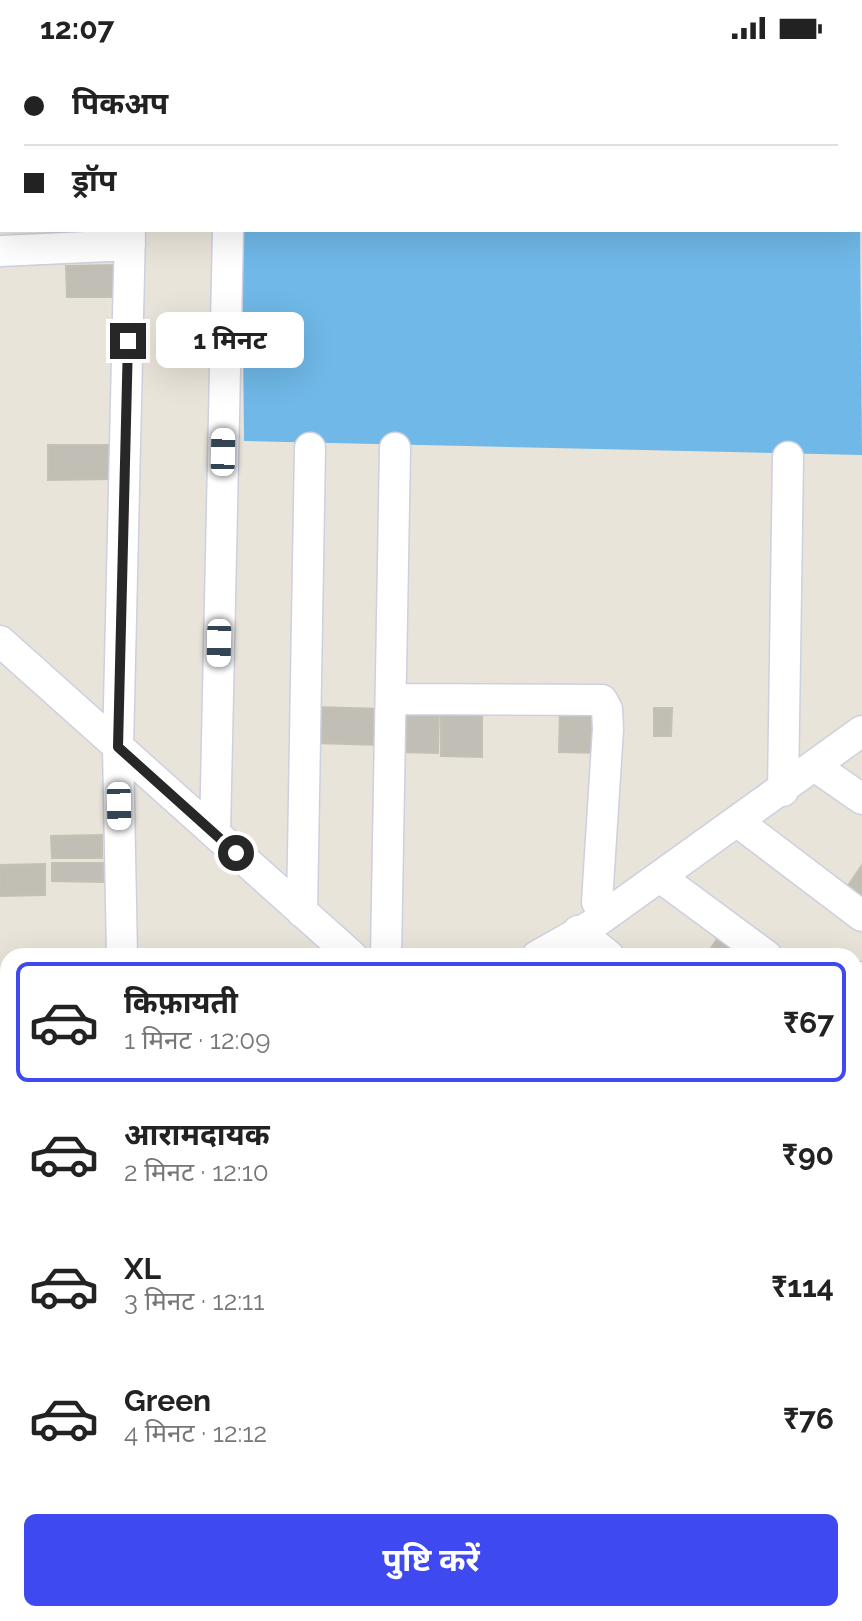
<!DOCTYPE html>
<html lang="hi">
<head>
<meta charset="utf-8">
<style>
	:root { --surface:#fff; --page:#f6f6f6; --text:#222; --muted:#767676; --line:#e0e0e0; --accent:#3f49f0 }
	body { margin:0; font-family:Raleway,"Noto Sans Devanagari",sans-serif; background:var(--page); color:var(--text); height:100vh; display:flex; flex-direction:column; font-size:30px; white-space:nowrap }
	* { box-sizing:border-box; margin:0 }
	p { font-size:26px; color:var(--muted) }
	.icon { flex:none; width:44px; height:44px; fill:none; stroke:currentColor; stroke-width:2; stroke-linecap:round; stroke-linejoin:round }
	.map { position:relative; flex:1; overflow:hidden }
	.side { position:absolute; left:0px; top:892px; width:862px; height:674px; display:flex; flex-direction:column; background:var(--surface); border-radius:24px 24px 0 0; box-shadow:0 8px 32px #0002 }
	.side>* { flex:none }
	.banner { position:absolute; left:0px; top:0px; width:862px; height:176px; box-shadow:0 8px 32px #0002; display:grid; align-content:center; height:176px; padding:0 24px; background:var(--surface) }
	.end { position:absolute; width:36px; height:36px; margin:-18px; border:10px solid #272727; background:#fff; box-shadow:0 0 0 4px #fff }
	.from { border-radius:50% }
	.bubble { position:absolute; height:56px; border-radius:12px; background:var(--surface); box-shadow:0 8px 32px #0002; font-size:26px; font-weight:700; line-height:56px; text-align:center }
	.car { position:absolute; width:24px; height:48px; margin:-24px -12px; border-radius:10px; box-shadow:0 0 6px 2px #0007; background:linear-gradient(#fff 24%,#345 0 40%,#fff 0 76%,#345 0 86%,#fff 0) }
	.banner b { display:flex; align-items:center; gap:28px; height:76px; font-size:30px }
	.banner b+b { border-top:2px solid var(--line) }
	.banner i { width:20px; height:20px; background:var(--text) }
	ul { padding:14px 0 0; list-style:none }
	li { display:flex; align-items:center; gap:24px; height:120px; margin:0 16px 12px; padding:0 8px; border:4px solid transparent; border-radius:12px }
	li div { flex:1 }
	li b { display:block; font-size:30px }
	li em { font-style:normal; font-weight:700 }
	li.active { border-color:var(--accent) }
	li>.icon { width:72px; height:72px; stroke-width:1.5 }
	.button { display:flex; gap:16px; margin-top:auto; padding:16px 24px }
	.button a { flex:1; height:92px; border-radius:12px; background:var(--accent); color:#fff; font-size:32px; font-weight:700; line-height:92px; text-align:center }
	.status { display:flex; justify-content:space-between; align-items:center; height:56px; padding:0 40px; background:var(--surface); direction:ltr }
	.status svg { height:22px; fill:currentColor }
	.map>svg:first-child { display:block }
	.water { fill:#6fb8e7 }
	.building { fill:#c1beb6; stroke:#c4c0b3; stroke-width:2 }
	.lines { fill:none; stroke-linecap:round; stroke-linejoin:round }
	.minor-casing { stroke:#cecfe0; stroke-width:33 }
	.minor { stroke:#fff; stroke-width:30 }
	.route { stroke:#272727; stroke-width:10 }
</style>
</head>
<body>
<div class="status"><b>12:07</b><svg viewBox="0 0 49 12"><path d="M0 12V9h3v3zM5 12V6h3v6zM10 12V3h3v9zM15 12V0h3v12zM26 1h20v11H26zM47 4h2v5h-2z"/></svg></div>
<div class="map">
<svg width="862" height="1565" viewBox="0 0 862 1565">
	<rect width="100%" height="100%" fill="#e9e4d9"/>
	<path class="water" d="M860 169 862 399 244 385 242 174H860Z"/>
	<path class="building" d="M117 209V241H67L66 210Z
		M48 389H113V423L48 424Z
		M560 650 601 651 600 697 559 696Z
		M315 651 383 653 382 689 314 687Z
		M397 652 439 653 438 697 396 696Z
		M441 652H482V701L441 700Z
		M654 652H672L671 680H654Z
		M102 779V802H52L51 780Z
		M52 807H103V826L52 825Z
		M45 808V839L0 840V809Z
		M862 809V851L843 837Z
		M719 880 742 900H706Z
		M8 1181V1221L0 1227V1188Z"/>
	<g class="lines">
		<defs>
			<path id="minor" d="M129 0V2
				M232 0V2
				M0 8H2
				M860 9H862
				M860 112H862
				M0 195 130 189
				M0 585 352 900
				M391 643 602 644 607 653 608 673 597 846
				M816 711 862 743
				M783 735 788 401
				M738 766 862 860
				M215 777 228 174
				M660 821 767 900
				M302 856 310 392
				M578 875 609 900
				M122 900 118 691 130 174
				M386 900 395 392
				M537 900 592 869 862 675
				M854 934 862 921
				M854 963 862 968
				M0 1104 8 1111
				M0 1236 8 1230
				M0 1443 8 1432
				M854 1507 862 1497
				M385 1558 391 1565
				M820 1558 831 1565
				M0 1563 3 1565
				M306 1565 311 1558
				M548 1565 553 1558
				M661 1565 666 1558"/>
		</defs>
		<use href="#minor" class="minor-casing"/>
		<use href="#minor" class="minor"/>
	</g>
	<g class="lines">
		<path class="route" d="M128 285 118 691 236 797"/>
	</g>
</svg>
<i class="end from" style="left:236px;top:797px"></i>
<i class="end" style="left:128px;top:285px"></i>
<div class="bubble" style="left:156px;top:256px;width:148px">1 मिनट</div>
<i class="car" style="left:223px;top:396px;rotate:1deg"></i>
<i class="car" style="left:219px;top:587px;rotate:181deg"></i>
<i class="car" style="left:119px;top:750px;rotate:179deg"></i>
<div class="banner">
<b><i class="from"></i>पिकअप</b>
<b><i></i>ड्रॉप</b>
</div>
<section class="side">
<ul>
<li class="active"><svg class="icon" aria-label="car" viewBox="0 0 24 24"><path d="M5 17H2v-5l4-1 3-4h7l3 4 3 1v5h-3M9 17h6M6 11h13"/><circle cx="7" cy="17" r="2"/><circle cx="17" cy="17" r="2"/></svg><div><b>किफ़ायती</b><p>1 मिनट · 12:09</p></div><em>₹67</em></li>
<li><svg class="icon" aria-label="car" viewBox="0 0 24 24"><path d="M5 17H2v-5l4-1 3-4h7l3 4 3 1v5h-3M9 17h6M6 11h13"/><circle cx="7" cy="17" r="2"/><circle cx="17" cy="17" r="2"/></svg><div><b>आरामदायक</b><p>2 मिनट · 12:10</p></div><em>₹90</em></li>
<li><svg class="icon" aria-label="car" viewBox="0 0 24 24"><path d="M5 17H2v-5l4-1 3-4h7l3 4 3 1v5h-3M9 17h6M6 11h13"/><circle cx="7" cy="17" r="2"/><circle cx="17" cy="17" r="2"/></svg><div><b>XL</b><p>3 मिनट · 12:11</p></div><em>₹114</em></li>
<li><svg class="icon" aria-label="car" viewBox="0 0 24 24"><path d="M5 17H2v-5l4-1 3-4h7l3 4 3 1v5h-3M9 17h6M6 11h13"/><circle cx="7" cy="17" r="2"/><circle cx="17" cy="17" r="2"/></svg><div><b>Green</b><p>4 मिनट · 12:12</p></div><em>₹76</em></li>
</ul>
<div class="button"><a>पुष्टि करें</a></div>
</section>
</div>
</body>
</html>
